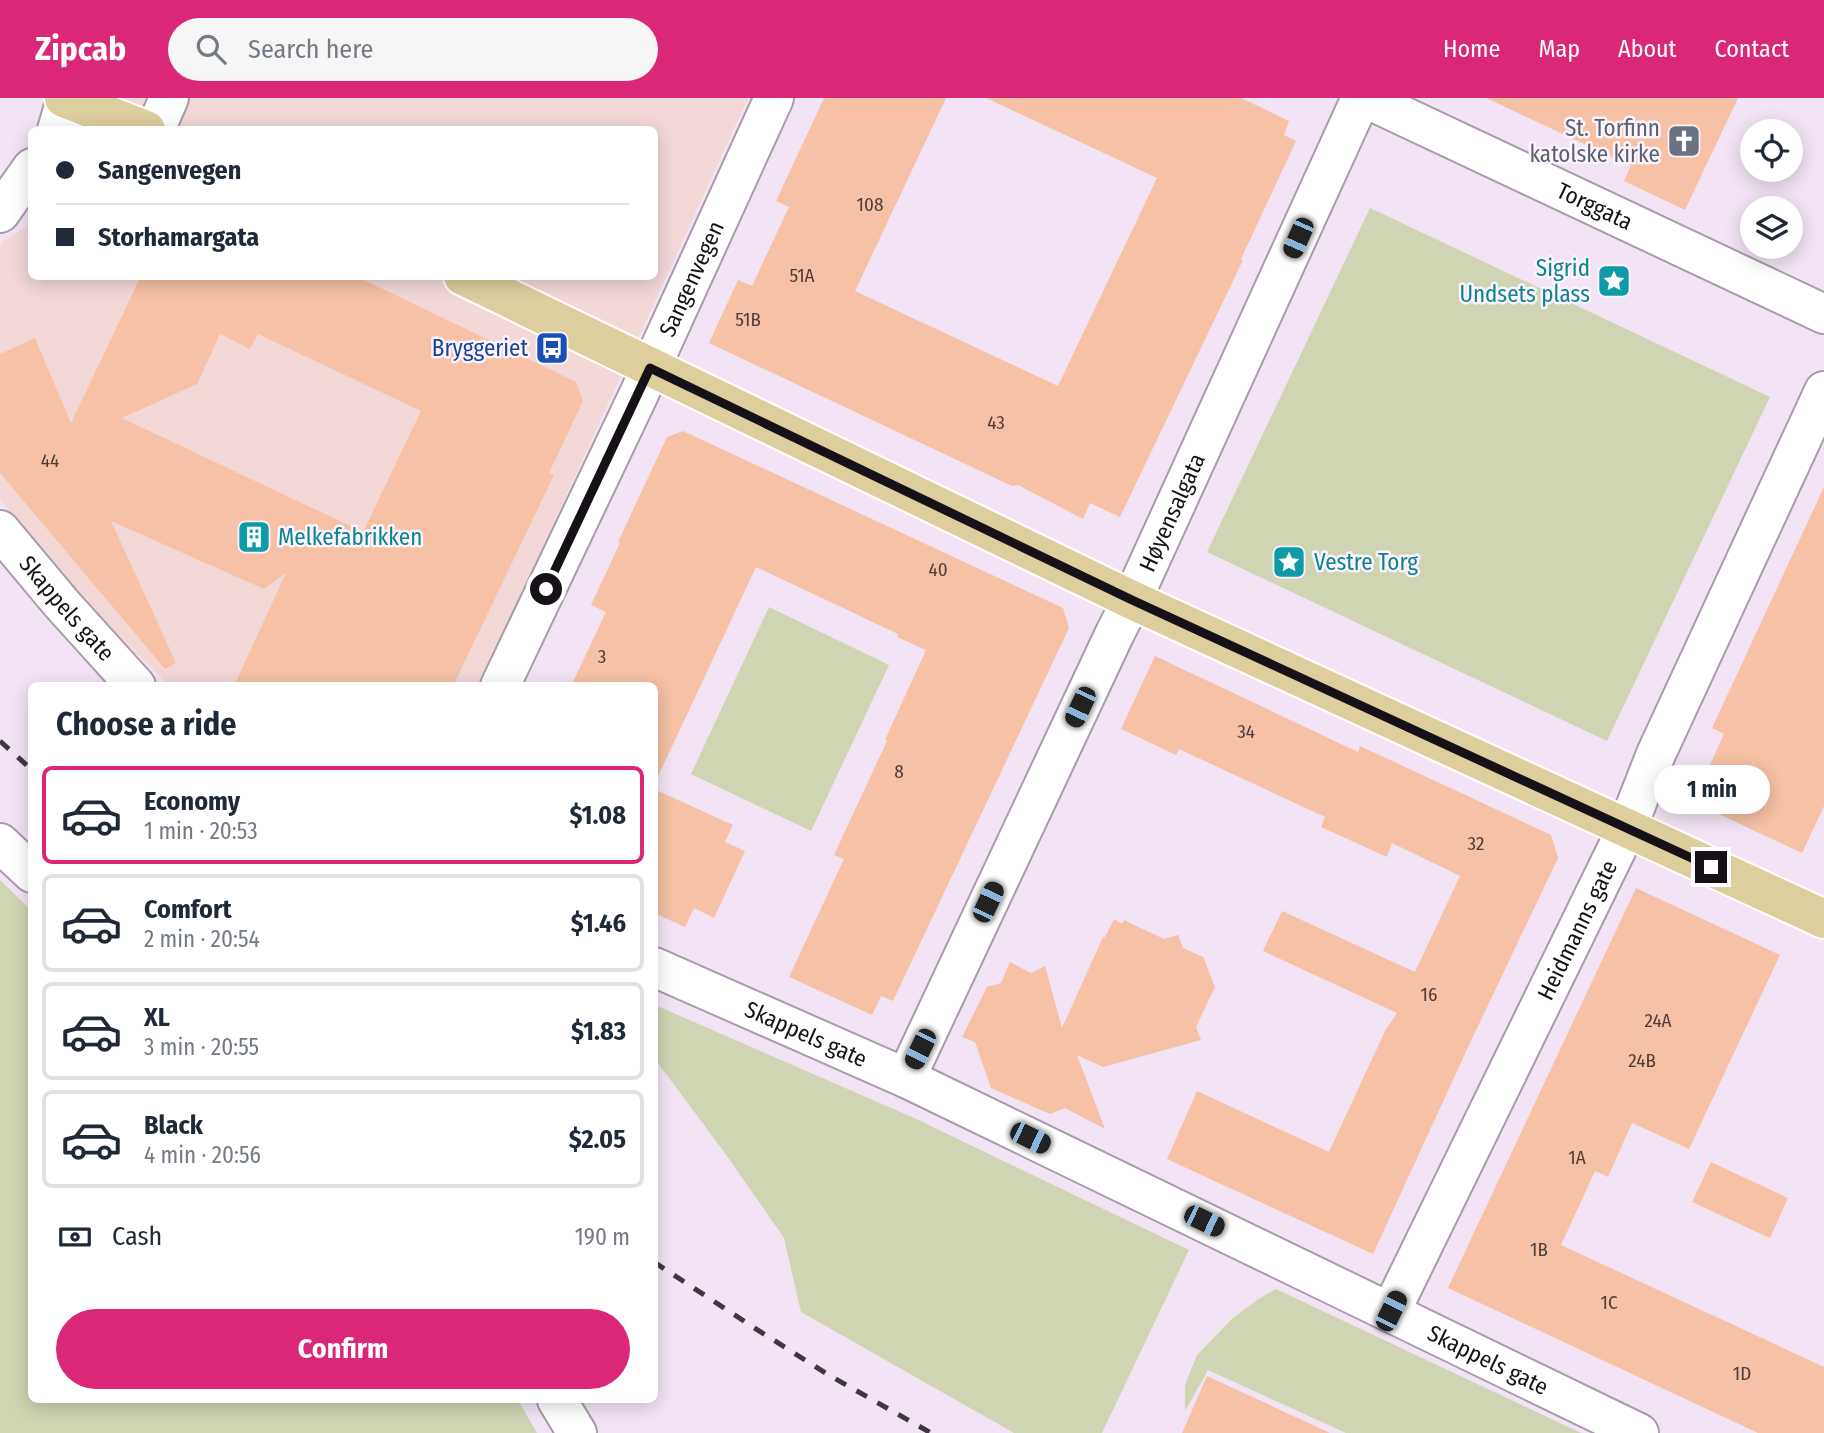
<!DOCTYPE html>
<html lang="en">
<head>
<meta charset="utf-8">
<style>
	:root { --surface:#fff; --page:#f6f6f7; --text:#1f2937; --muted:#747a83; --line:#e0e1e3; --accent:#db2777 }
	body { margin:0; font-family:"Fira Sans Condensed",sans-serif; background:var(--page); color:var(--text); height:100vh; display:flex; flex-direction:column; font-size:26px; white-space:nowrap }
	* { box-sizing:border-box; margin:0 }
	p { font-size:23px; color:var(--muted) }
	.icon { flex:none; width:38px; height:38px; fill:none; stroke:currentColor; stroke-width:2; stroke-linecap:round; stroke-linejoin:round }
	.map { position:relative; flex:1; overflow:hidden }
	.side { position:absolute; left:28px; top:584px; width:630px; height:721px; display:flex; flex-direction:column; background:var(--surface); border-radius:10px; box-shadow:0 4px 18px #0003 }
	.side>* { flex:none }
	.banner { position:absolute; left:28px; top:28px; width:630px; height:154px; border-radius:10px; box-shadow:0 4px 18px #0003; display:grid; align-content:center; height:154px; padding:0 28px; background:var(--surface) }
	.buttons { position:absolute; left:1740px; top:21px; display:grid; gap:14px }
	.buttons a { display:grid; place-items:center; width:63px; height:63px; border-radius:50%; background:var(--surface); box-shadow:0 4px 18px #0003; font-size:35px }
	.end { position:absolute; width:32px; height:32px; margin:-16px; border:9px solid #161116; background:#fff; box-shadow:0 0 0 4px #fff }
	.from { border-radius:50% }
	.bubble { position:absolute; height:49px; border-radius:24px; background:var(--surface); box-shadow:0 4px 18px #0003; font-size:23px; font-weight:700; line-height:49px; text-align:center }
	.car { position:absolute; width:21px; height:42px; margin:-21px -10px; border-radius:9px; box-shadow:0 0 5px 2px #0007; background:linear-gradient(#222 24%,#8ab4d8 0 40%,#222 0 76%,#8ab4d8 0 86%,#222 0) }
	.banner b { display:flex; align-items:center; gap:24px; height:66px; font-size:26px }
	.banner b+b { border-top:2px solid var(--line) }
	.banner i { width:18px; height:18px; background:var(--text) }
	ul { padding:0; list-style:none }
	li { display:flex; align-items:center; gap:21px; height:98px; margin:0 14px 10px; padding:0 14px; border:4px solid var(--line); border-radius:10px }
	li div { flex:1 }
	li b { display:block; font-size:26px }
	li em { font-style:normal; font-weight:700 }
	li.current { border-color:var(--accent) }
	li>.icon { width:63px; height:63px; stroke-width:1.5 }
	h2 { padding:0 28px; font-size:32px; line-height:84px }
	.pay { display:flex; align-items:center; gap:18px; height:77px; padding:0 28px; font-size:26px }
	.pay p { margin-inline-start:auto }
	.action { display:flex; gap:14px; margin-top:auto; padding:14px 28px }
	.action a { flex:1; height:80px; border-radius:42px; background:var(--accent); color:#fff; font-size:28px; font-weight:700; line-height:80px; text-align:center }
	header { display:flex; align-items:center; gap:42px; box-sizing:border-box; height:98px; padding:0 35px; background:var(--accent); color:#fff }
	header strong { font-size:33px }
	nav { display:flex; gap:38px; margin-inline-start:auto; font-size:24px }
	.search { width:490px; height:63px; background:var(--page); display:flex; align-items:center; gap:18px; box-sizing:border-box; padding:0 24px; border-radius:38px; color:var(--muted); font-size:26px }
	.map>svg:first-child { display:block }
	.industrial { fill:#f3d8d8 }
	.green { fill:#cfd5b2 }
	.building { fill:#f6c1a4; fill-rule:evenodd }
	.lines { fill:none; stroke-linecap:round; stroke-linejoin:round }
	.minor-casing { stroke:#a89baa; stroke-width:42 }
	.major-casing { stroke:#fff; stroke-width:42 }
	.minor { stroke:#fff; stroke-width:38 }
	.major { stroke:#ddce9e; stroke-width:38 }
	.rail { stroke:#3f383f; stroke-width:5; stroke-dasharray:12 12; stroke-linecap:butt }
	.route { stroke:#161116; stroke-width:9 }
	.labels { text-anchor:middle; stroke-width:5; stroke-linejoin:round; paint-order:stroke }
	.number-label { font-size:19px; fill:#4e3d3a }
	.worship-label { font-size:23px; fill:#5b616d; stroke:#fcf4fd; text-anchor:end }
	.street-label { font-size:23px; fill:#161116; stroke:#fcf4fd }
	.culture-label { font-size:23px; fill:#0d838f; stroke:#fcf4fd; text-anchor:start }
	.transit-label { font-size:23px; fill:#164399; stroke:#fcf4fd; text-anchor:end }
</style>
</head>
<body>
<header>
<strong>Zipcab</strong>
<div class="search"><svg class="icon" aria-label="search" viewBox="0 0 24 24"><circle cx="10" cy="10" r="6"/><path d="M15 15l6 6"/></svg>Search here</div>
<nav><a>Home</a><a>Map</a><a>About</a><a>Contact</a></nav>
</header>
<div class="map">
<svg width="1824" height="1335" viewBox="0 0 1824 1335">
	<rect width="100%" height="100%" fill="#f2e4f4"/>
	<path class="industrial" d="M111 0H748L479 588H170L73 493 0 402V148L5 141 31 126 32 178H654V32L93 31Z"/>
	<path class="green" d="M1370 110 1770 299 1607 643 1207 454Z
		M769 509 889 567 811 733 691 676Z
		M0 782 31 812 32 1302H518L537 1335H0Z
		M655 907 912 1019 1189 1152 1102 1335H1014L801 1214 784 1140 727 1058 655 961Z
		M1276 1191 1581 1335H1346L1208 1272 1185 1313V1287L1197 1257 1232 1221 1257 1202Z"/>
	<path class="building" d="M824 0H946L855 193 1058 288 1157 80 986 0H1241L1289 23 1284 37 1296 43 1241 161 1243 162 1120 419 1090 405 1083 421 1018 387 1012 388 709 245 738 182 752 188 789 109 776 103Z
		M1486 0H1738L1685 112 1624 83 1631 68Z
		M141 178H356L576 284 583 303 549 375 554 377 453 588H234L286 475 264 491 111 423 176 565 165 571 0 375V256L35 240 71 325ZM220 236 250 251 258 236 421 313 363 434 122 320 197 286Z
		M683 333 1063 510 1069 530 893 903 881 898 872 917 789 879 844 761 834 757 887 643 885 642 926 552 897 539 898 536 756 469 654 687V588H571L606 514 591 507 620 445 618 444 667 339Z
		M1824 389V708L1802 755 1693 704 1724 636 1712 630Z
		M1155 558 1358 654 1360 648 1551 737 1558 760 1469 947 1373 1156 1167 1061 1197 993 1329 1054 1385 933 1397 915 1263 853 1282 813 1415 874 1460 778 1392 745 1387 759 1321 729 1325 719 1179 651 1176 657 1121 631Z
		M654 691 733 727 725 744 745 753 714 820 694 810 685 829 654 815Z
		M1636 790 1780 857 1689 1051 1632 1025 1608 1079 1595 1073 1561 1147 1824 1269V1335H1758L1448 1190Z
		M1114 821 1122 826 1124 822 1164 841 1178 837 1183 850 1203 859 1215 889 1196 929 1201 942 1103 969 1077 957 1105 1031 1065 1010 1050 1016 991 990 975 944 962 939 987 889 1001 885 1010 864 1031 875 1045 868 1062 930 1103 839H1105Z
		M1711 1064 1788 1100 1770 1140 1692 1104Z
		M1207 1278 1330 1335H1182Z"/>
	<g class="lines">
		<defs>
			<g id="minor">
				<path id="s1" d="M1365 0 1824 216"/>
				<path d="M57 32 66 1"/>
				<path d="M155 32 169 0"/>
				<path d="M0 115 32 70"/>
				<path id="s2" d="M0 432 61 505 136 588"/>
				<path id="s3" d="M500 588 638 298 774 0"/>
				<path d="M0 745 32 775"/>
				<path id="s4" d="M654 869 906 980 1639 1335"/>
				<path id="s5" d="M906 980 1115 535 1132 502 1361 0"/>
				<path id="s6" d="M1391 1213 1627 730 1656 656 1824 293"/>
				<path d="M557 1302 577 1335"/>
			</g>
			<path id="major" d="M64 0 146 32
				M463 178 1132 502 1824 821"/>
		</defs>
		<use href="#minor" class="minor-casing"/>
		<use href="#major" class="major-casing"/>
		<use href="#minor" class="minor"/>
		<use href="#major" class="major"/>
		<path class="rail" d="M0 643 32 672
			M654 1164 753 1229 827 1276 931 1335"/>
	</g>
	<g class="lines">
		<path class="route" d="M546 491 650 270 1132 502 1711 769"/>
	</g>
	<defs>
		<symbol id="church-square" viewBox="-11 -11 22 22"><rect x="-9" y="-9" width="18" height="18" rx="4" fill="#6b7280" stroke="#fcf4fd"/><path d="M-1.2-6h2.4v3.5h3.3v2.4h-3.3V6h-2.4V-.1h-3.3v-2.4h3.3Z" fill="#fff"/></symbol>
		<symbol id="sight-square" viewBox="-11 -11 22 22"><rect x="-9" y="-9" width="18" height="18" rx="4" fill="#0f9aa8" stroke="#fcf4fd"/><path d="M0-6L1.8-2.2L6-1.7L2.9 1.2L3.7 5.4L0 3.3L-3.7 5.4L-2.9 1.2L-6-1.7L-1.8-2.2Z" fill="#fff"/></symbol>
		<symbol id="bus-square" viewBox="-11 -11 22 22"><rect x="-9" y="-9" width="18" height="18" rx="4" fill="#1a4fb4" stroke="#fcf4fd"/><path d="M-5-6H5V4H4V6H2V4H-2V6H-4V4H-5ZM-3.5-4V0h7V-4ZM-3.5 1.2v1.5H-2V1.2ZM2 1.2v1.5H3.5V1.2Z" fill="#fff"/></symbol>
		<symbol id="building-square" viewBox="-11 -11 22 22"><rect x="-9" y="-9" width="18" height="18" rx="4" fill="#0f9aa8" stroke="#fcf4fd"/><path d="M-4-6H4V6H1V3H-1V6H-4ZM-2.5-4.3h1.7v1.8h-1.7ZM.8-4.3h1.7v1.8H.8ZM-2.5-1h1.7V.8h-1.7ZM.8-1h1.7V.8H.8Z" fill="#fff"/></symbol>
	</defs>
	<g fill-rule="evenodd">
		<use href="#church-square" x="1665" y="24" width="38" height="38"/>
		<use href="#sight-square" x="1595" y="164" width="38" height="38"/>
		<use href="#bus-square" x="533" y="231" width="38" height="38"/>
		<use href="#building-square" x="235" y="420" width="38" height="38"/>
		<use href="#sight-square" x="1270" y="445" width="38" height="38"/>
	</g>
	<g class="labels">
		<g class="number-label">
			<text x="870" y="113">108</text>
			<text x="802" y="184">51A</text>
			<text x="748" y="228">51B</text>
			<text x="996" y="331">43</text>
			<text x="50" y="369">44</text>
			<text x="938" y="478">40</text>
			<text x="602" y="565">3</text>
			<text x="1246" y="640">34</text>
			<text x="899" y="680">8</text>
			<text x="1476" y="752">32</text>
			<text x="1429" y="903">16</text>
			<text x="1658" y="929">24A</text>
			<text x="1642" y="969">24B</text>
			<text x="1577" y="1066">1A</text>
			<text x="1539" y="1158">1B</text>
			<text x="1609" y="1211">1C</text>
			<text x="1742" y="1282">1D</text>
		</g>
		<g class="worship-label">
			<text x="1660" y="38">St. Torfinn<tspan x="1660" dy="26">katolske kirke</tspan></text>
		</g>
		<g class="street-label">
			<text dy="8" stroke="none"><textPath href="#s1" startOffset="254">Torggata</textPath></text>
			<text dy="8" stroke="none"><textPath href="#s3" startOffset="450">Sangenvegen</textPath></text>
			<text dy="8" stroke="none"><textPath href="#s5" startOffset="625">Høyensalgata</textPath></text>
			<text dy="8" stroke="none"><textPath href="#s2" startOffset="103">Skappels gate</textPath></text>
			<text dy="8" stroke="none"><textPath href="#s6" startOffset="424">Heidmanns gate</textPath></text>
			<text dy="8" stroke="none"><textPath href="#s4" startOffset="166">Skappels gate</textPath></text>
			<text dy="8" stroke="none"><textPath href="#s4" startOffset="922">Skappels gate</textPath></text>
		</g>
		<g class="culture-label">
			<text x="1590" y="178" text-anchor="end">Sigrid<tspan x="1590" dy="26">Undsets plass</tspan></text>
			<text x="278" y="447">Melkefabrikken</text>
			<text x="1314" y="472">Vestre Torg</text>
		</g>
		<g class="transit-label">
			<text x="528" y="258">Bryggeriet</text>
		</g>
	</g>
</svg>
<div class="buttons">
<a><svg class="icon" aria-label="locate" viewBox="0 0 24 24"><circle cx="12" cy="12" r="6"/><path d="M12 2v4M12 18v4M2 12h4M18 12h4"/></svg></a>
<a><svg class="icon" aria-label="layers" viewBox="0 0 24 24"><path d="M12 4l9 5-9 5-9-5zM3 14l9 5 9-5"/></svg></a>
</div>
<i class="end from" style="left:546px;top:491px"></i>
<i class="end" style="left:1711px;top:769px"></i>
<div class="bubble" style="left:1654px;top:667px;width:116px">1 min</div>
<i class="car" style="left:1298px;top:140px;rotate:204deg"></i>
<i class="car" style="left:1080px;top:609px;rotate:205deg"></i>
<i class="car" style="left:988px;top:804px;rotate:25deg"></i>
<i class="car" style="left:920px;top:951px;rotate:206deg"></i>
<i class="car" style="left:1030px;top:1040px;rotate:116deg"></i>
<i class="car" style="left:1204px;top:1123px;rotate:116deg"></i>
<i class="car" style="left:1391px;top:1213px;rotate:26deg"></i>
<div class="banner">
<b><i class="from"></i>Sangenvegen</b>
<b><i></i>Storhamargata</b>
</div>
<section class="side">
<h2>Choose a ride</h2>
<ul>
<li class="current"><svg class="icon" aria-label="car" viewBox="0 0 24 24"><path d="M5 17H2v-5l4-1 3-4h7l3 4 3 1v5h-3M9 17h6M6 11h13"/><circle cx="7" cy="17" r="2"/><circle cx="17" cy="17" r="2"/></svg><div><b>Economy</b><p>1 min · 20:53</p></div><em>$1.08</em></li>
<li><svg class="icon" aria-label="car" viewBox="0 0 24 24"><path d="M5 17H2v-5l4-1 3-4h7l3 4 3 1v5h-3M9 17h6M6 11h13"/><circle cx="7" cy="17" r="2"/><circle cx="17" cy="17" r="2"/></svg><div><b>Comfort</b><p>2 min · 20:54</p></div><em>$1.46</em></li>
<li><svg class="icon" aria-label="car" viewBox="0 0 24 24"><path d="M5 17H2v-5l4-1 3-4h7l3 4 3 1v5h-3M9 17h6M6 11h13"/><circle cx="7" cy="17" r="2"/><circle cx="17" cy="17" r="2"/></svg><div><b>XL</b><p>3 min · 20:55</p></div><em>$1.83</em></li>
<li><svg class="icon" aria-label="car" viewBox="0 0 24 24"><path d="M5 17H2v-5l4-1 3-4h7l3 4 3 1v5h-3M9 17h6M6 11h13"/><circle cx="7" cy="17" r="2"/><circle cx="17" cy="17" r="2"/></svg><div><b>Black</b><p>4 min · 20:56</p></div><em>$2.05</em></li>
</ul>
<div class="pay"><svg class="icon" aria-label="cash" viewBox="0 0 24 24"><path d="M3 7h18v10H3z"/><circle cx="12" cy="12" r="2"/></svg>Cash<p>190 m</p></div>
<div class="action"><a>Confirm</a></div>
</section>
</div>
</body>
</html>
